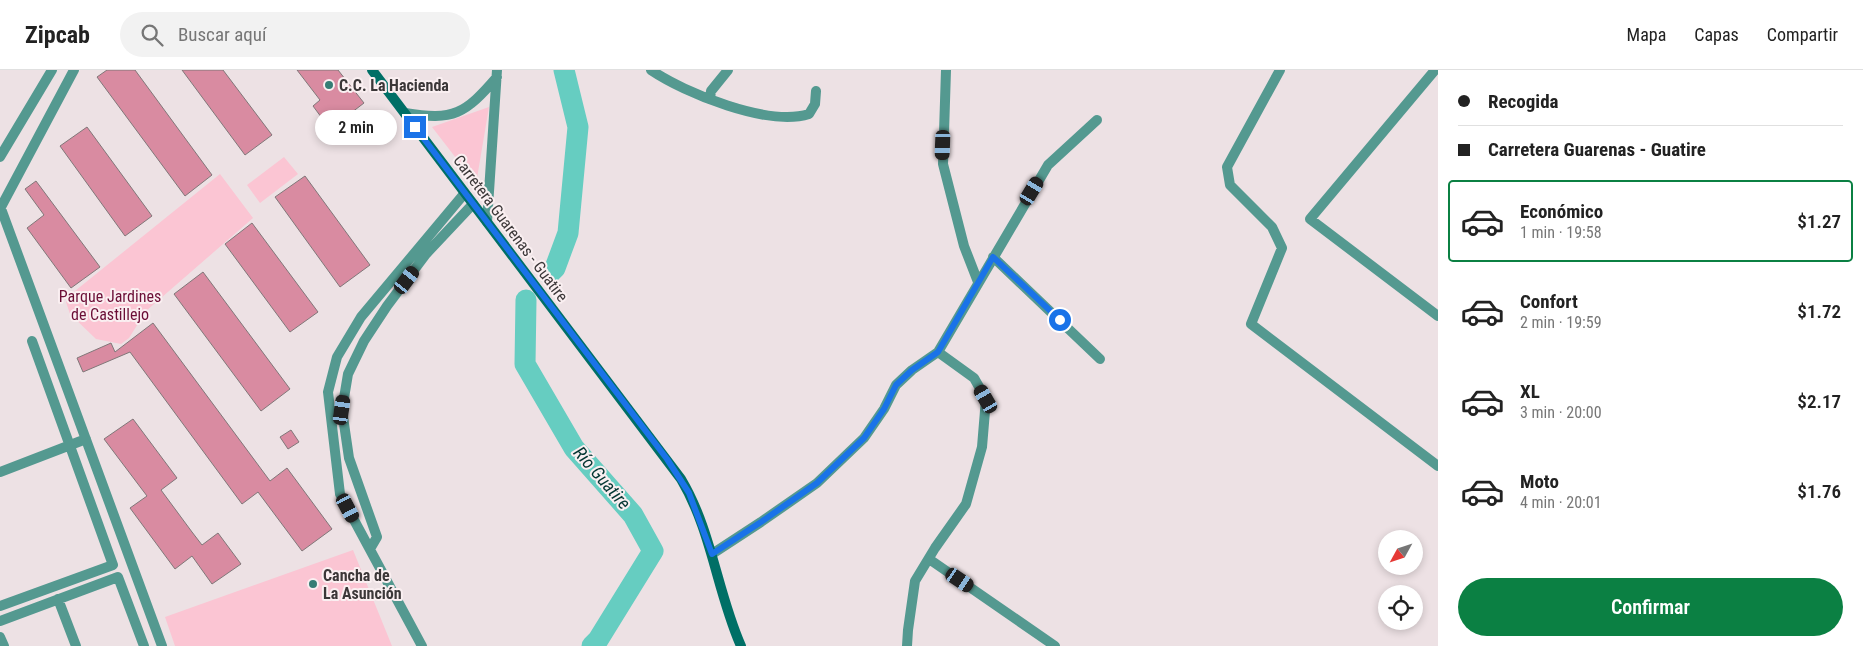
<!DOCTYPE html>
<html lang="es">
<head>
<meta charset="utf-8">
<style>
	:root { --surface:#fff; --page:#f2f2f2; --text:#222; --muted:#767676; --line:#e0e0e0; --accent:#0b8043 }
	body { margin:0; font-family:"Roboto Condensed",sans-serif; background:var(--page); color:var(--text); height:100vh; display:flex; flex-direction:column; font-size:19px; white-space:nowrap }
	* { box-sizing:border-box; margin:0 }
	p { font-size:16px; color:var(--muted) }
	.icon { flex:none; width:28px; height:28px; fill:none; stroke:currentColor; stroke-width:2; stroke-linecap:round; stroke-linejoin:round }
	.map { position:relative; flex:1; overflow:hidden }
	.drawer { display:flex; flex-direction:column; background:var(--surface); width:425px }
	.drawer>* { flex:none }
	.top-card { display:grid; align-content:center; height:110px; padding:0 20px; background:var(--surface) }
	.needle { width:32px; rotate:230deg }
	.tools { position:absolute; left:1378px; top:460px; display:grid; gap:10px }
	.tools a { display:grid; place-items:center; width:45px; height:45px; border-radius:50%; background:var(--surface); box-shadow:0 2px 8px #0003; font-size:25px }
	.end { position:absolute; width:22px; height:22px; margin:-11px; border:6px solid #1a73e8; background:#fff; box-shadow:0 0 0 2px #fff }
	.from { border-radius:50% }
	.bubble { position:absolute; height:35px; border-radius:18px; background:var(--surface); box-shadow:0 2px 8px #0003; font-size:16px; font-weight:600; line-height:35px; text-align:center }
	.car { position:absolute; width:15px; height:30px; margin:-15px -8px; border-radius:6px; box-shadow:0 0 4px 1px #0007; background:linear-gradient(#222 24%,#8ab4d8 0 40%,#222 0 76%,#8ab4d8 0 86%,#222 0) }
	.top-card b { display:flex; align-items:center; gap:18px; height:48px; font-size:19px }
	.top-card b+b { border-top:1px solid var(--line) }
	.top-card i { width:12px; height:12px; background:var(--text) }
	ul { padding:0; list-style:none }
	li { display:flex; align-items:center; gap:15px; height:82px; margin:0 10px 8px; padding:0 10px; border:2px solid transparent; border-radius:5px }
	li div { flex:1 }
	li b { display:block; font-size:19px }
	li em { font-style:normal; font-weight:600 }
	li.active { border-color:var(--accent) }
	li>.icon { width:45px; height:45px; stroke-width:1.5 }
	.button { display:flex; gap:10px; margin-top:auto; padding:10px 20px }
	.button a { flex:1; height:58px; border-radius:30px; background:var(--accent); color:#fff; font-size:20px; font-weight:600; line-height:58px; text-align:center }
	header { display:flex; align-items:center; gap:30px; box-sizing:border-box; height:70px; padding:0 25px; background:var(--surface); border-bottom:1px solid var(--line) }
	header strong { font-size:24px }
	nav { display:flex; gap:28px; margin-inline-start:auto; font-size:18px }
	.search { width:350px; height:45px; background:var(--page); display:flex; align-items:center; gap:12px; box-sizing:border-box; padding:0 18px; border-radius:28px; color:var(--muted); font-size:19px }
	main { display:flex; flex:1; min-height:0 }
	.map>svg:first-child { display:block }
	.green { fill:#fbc5d3 }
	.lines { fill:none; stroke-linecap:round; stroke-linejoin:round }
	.river { stroke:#66cdc1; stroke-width:21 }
	.building { fill:#d98ba1; stroke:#817779 }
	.minor { stroke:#549990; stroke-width:10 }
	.secondary { stroke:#006f66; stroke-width:10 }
	.route { stroke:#1a73e8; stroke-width:6 }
	.poi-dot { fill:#367d75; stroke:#faeff1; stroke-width:2 }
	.labels { text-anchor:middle; stroke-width:4; stroke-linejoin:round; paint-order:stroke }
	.poi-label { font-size:16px; font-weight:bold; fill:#3b3738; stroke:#faeff1; text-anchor:start }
	.street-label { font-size:16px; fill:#3b3738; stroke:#faeff1 }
	.park-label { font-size:16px; fill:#6b0e36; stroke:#faeff1 }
	.water-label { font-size:18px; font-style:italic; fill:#033632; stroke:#faeff1 }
</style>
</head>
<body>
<header>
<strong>Zipcab</strong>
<div class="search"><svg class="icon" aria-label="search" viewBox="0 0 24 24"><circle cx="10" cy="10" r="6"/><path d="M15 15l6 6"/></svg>Buscar aquí</div>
<nav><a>Mapa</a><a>Capas</a><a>Compartir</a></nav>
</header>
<main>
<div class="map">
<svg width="1438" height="576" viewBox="0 0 1438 576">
	<rect width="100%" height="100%" fill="#ede1e4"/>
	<path class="green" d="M489 37 476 114 432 57Z
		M284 87 298 104 260 133 247 115Z
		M220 104 253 148 146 241 129 268 121 274 96 269 70 244 66 232 70 225Z
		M353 480 392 576H175L165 547Z"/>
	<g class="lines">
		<path class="river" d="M549 204 555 198 568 163 578 57 564 0
			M526 230 525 294 574 378 633 445 653 481 598 570 592 576"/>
	</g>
	<path class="building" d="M107 0H135L212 105 185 126 97 7Z
		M182 0H223L272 65 245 85Z
		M297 0H338L364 33 330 59 313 36 320 30Z
		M87 57 152 146 125 166 60 76Z
		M305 106 370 195 340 217 275 127Z
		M36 111 100 197 71 218 27 158 44 145 25 119Z
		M252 153 318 242 290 262 225 174Z
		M203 202 290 319 261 341 174 224Z
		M153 253 270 411 287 398 332 459 302 481 258 422 242 434 130 282 83 302 77 288 111 273 115 282Z
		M133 349 177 408 161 420 192 462 202 475 218 463 241 494 212 514 192 486 175 499 130 438 147 426 104 369Z
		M291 360 299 372 288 379 280 367Z"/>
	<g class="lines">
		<path class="minor" d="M651 0C685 23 768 57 809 44L815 34 816 21
			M946 0 943 94 964 176 978 212
			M1280 0 1227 97 1230 115 1272 157 1282 178 1251 254 1438 396
			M1435 0 1310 149 1438 246
			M710 29 711 21 728 0
			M405 43C454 51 465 44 497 7
			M0 87 52 0
			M0 136 162 576
			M0 139 74 0
			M487 152 497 0
			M993 187 1100 289
			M0 402 86 369
			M370 479 377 467 349 388 342 340 348 304 364 271 387 236 426 184 473 134
			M712 484 761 452 817 413 864 368 884 339 896 315 912 300 938 282 1048 95 1097 50
			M929 489 1055 576
			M58 529 76 576
			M0 536 113 495 32 271
			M0 551 118 507 144 576
			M0 567 4 576
			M422 576 340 424 328 322 337 287 361 247 464 124
			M907 576 908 560 915 511 935 478 966 434 982 377 986 329 974 308 938 282"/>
		<path class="secondary" d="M372 0 681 409C712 461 717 522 741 576"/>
	</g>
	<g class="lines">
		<path class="route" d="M415 57 667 389 689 423 712 484 761 452 817 413 864 368 884 339 896 315 912 300 938 282 993 187 1060 250"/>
	</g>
	<g class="poi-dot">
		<circle cx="329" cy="15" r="5"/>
		<circle cx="313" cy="514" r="5"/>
	</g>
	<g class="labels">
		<g class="poi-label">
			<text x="339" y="21">C.C. La Hacienda</text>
			<text x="323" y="511">Cancha de<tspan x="323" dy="18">La Asunción</tspan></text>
		</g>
		<g class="street-label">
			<text transform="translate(511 158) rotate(53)" y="6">Carretera Guarenas - Guatire</text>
		</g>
		<g class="park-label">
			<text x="110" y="232">Parque Jardines<tspan x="110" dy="18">de Castillejo</tspan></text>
		</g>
		<g class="water-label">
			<text transform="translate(602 408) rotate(49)" y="6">Río Guatire</text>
		</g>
	</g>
</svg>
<div class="tools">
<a><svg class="needle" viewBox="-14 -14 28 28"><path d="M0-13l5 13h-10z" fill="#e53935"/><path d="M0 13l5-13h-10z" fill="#767676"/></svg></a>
<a><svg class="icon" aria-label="locate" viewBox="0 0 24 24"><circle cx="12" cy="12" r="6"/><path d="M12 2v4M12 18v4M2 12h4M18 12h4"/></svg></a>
</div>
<i class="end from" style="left:1060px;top:250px"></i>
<i class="end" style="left:415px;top:57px"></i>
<div class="bubble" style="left:315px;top:40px;width:82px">2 min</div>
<i class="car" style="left:943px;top:75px;rotate:182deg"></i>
<i class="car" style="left:1032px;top:121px;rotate:31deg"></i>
<i class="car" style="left:407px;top:210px;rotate:37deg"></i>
<i class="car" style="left:986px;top:329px;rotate:330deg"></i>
<i class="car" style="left:342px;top:340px;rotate:8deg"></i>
<i class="car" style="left:348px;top:438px;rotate:152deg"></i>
<i class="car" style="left:960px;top:510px;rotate:124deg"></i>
</div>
<section class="drawer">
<div class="top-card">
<b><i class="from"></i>Recogida</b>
<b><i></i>Carretera Guarenas - Guatire</b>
</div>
<ul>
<li class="active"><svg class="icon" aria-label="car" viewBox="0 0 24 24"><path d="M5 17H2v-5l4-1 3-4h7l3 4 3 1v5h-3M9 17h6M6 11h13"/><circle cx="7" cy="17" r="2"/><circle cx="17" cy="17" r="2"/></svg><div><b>Económico</b><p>1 min · 19:58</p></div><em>$1.27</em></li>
<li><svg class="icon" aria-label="car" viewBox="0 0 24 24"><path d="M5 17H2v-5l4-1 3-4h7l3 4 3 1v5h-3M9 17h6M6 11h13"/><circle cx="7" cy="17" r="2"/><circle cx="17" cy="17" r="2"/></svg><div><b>Confort</b><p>2 min · 19:59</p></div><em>$1.72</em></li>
<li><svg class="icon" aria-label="car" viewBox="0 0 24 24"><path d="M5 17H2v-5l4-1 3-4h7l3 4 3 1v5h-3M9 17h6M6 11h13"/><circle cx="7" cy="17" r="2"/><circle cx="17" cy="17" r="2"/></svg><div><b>XL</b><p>3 min · 20:00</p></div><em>$2.17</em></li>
<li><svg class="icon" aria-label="car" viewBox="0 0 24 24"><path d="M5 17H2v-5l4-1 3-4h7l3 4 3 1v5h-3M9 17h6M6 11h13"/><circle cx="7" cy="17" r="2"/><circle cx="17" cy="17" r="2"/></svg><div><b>Moto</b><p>4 min · 20:01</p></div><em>$1.76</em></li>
</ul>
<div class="button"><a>Confirmar</a></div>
</section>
</main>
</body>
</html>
